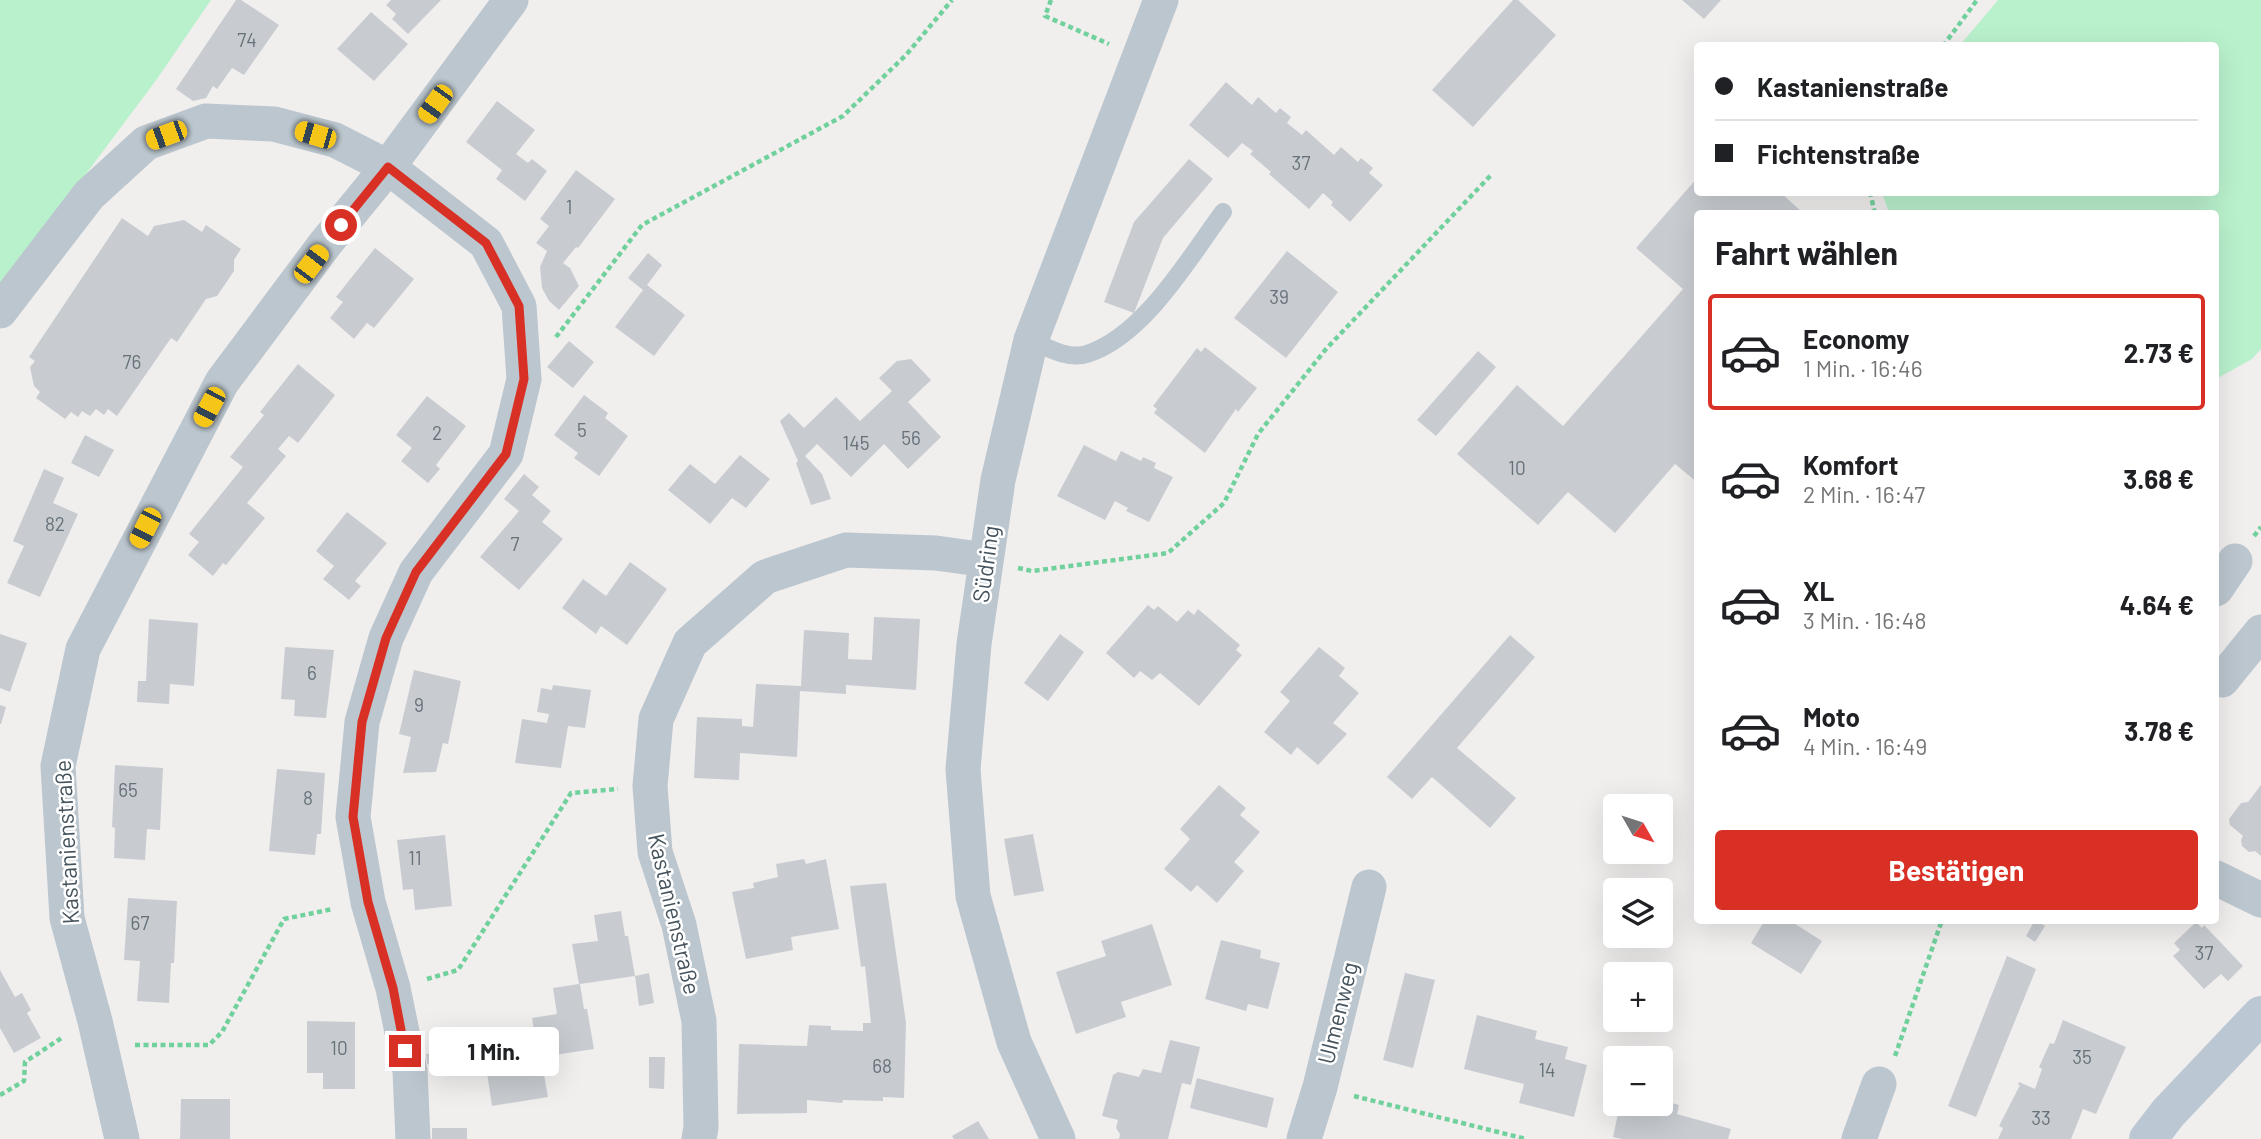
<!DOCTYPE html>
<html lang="de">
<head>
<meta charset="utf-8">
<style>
	:root { --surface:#fff; --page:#f2f2f2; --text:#202124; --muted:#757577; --line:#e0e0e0; --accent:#d93025 }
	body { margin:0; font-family:Barlow,sans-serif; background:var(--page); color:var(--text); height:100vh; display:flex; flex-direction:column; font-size:26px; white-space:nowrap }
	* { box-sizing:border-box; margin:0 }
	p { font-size:23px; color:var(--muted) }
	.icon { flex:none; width:38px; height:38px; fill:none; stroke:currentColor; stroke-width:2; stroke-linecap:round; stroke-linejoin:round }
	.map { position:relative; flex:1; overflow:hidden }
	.side { position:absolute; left:1694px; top:210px; width:525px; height:714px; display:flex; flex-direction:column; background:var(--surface); border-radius:7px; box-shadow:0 7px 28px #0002 }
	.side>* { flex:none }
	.banner { position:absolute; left:1694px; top:42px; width:525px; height:154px; border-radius:7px; box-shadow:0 7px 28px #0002; display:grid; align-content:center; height:154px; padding:0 21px; background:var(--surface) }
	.needle { width:46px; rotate:129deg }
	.controls { position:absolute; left:1603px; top:794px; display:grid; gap:14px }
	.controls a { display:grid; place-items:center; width:70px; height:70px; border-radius:7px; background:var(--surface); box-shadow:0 7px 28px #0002; font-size:35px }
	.end { position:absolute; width:32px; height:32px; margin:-16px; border:9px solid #d93025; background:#fff; box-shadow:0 0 0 4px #fff }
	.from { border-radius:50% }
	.bubble { position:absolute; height:49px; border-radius:7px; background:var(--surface); box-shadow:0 7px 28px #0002; font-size:23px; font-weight:700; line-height:49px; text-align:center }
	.car { position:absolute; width:21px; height:42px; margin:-21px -10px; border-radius:9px; box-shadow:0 0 5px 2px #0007; background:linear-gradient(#f5c518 24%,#345 0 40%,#f5c518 0 76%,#345 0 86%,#f5c518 0) }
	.banner b { display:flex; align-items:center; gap:24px; height:66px; font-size:26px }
	.banner b+b { border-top:2px solid var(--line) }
	.banner i { width:18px; height:18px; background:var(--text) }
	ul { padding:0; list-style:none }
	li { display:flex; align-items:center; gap:21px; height:116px; margin:0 14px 10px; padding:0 7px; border:4px solid transparent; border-radius:7px }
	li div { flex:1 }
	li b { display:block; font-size:26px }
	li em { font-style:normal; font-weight:700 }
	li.current { border-color:var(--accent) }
	li>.icon { width:63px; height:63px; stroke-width:1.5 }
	h2 { padding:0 21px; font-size:32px; line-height:84px }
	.cta { display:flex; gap:14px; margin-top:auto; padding:14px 21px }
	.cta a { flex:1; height:80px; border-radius:7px; background:var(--accent); color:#fff; font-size:28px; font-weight:700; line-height:80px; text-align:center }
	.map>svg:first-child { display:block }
	.green { fill:#baf1cd }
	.building { fill:#c8ccd1 }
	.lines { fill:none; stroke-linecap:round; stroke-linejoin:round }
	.path { stroke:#71d19d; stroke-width:4.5; stroke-dasharray:5 3.5; stroke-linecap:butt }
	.lane { stroke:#bbc6ce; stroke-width:18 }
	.street { stroke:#bbc6ce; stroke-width:35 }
	.secondary { stroke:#bbc8d3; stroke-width:38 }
	.route { stroke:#d93025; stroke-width:9 }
	.labels { text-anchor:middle; stroke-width:5; stroke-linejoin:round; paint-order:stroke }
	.number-label { font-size:19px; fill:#66717a }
	.street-label { font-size:23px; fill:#45535d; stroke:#fff }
</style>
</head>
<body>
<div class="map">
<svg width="2261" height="1139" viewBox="0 0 2261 1139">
	<rect width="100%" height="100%" fill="#f1eeee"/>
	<path class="green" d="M0 0H211L157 79 0 289Z
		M1998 0H2261V349L2252 359 2216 379V214L1889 213 1882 193 2216 192V46L1960 45Z"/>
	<path class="building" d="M236 0H241L279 25 244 75 232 68 217 89 213 86 206 98 193 101 176 89Z
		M391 0H441L408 34 392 19 396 14 386 5Z
		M1513 0H1518L1556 35 1473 127 1432 90Z
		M1682 0H1721L1704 19Z
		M371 12 408 44 374 81 337 49Z
		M1226 82 1252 105 1258 97 1276 113 1280 108 1291 117 1287 123 1302 135 1306 130 1334 155 1341 147 1358 162 1361 158 1373 168 1369 173 1383 185 1350 222 1331 205 1333 202 1323 193 1309 209 1269 174 1271 172 1250 154 1253 151 1242 143 1228 158 1189 125Z
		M497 101 535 130 516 154 528 163 532 159 547 171 525 201 496 179 502 170 466 142Z
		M1189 159 1213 179 1163 238 1134 313 1104 302 1134 222Z
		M576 170 615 199 578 248 576 247 563 263 570 268 579 286 559 310 549 301 542 288 540 267 547 251 536 243 549 226 540 219Z
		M1698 177V192H1780L1804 214H1698V483L1675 464 1615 533 1568 492 1538 525 1457 454 1517 385 1563 426 1683 289 1636 248Z
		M122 218 148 236 154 226 184 220 202 232 206 225 241 249 234 260V271L217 296 206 299 177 342 171 338 117 416 108 409 104 415 96 409 90 416 82 411 78 417 71 412 65 419 36 398 40 392 34 386 30 367 35 361 29 357Z
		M375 248 414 279 374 328 367 323 354 339 330 318 343 302 336 297Z
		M1287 251 1338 292 1286 358 1234 318Z
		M648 253 662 265 647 285 685 315 654 356 615 327 643 290 628 278Z
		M569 341 594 362 573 388 547 367Z
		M1205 347 1257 388 1238 412 1236 409 1205 453 1154 413 1157 409 1153 406 1197 348 1201 352Z
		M1478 351 1496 367 1436 436 1417 420Z
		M911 359 931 380 908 402 941 437 908 469 884 444 851 477 817 444 805 456 822 474 831 499 811 505 796 463 798 461 780 421 789 413 804 428 836 397 860 421 892 391 879 378 897 361Z
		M298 364 335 395 298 443 289 436 278 449 286 456 247 503 265 518 226 565 223 563 213 576 188 555 199 542 189 534 243 467 230 457 264 415 260 412Z
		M584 395 608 413 605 418 628 436 599 476 574 458 578 453 554 435Z
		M427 396 466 426 436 465 440 469 428 483 401 461 412 448 396 435Z
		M85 435 114 450 99 477 71 463Z
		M1084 445 1116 461 1121 451 1141 461 1143 457 1156 463 1154 468 1173 477 1149 522 1126 511 1128 508 1115 501 1105 520 1057 496Z
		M740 455 770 479 746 508 732 498 710 524 668 490 690 464 715 484Z
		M44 469 64 478 53 503 78 514 40 597 7 583 24 546 13 541Z
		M524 474 539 487 532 495 551 511 542 522 563 539 519 590 480 557 519 511 504 499Z
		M347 512 387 543 355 581 361 586 349 600 323 579 334 566 316 551Z
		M630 562 667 589 627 645 601 626 596 634 562 608 583 579 606 596Z
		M1148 605 1154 610 1158 606 1177 622 1188 610 1194 615 1198 609 1240 645 1236 650 1242 655 1199 706 1160 673 1152 680 1140 671 1134 678 1106 653Z
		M874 617 920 619 916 690 846 685V694L800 691 797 757 740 753 739 780 694 778 697 717 742 719V726L753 727 756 684 801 686 804 630 849 633 848 659 872 660Z
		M149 619 198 623 194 686 170 684 169 704 137 702 138 681H146Z
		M0 634 27 643 10 692 0 688Z
		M1060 634 1084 652 1048 701 1024 683Z
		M1510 635 1535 657 1457 748 1516 798 1490 828 1432 777 1412 799 1387 777Z
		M285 647 334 650 326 718 294 716 295 700 281 699Z
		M1319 647 1345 668 1339 676 1359 693 1333 723 1347 734 1318 765 1297 747 1291 755 1264 732 1290 701 1280 692Z
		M414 670 461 681 448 744 443 743 436 772 403 773 411 737 399 734Z
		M553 685 591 690 585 728 568 726 561 768 515 763 522 719 547 723 549 714 537 712 541 688 552 690Z
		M0 705 6 707 1 724H0Z
		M115 765 163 768 160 830 147 829 145 860 114 858 115 828 112 827Z
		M277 769 325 773 321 834H317L315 855 269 851Z
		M1219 785 1246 808 1240 815 1260 832 1234 862 1244 871 1217 903 1197 885 1191 892 1164 869 1190 839 1180 829Z
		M2261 785V856L2255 851 2249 852 2242 846 2241 840 2243 836 2230 825 2229 819 2241 803 2248 802Z
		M1033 834 1044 891 1014 896 1004 839Z
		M445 835 452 906 415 910 413 889 403 890 397 840Z
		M804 859 806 864 826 859 839 929 791 937 793 950 746 959 732 892 754 888 753 883 778 877 776 864Z
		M886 883 906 1023 904 1098 883 1097V1101L843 1100 842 1103 807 1100V1113L737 1114 739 1044 807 1046 809 1025 831 1026V1030L863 1031V1023H871L865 966 861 967 850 886Z
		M128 898 177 901 174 963H171L169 1003 137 1001 140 961 124 960Z
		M621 911 625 936H628L635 976 649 973 654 1003 639 1006 635 976 580 984 584 1009H587L594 1049 541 1057 548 1097 492 1106 486 1066H489L485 1040 512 1036 516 1061 538 1058 532 1018 557 1014 553 988 579 984 572 944 598 941 594 915Z
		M1765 920H1789L1822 941 1801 974 1751 943Z
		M2035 920 2045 926 2035 942 2026 936Z
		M2196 922 2202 928 2204 925 2243 966 2228 981 2221 974 2204 989 2173 956 2180 950 2174 943Z
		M1152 924 1172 985 1121 1002 1126 1017 1076 1034 1056 972 1106 956 1101 941Z
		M1221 940 1261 950 1260 958 1280 963 1268 1009 1248 1004 1246 1011 1205 999Z
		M2007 956 2036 969 1976 1117 1948 1106Z
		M0 970 15 997 22 993 31 1010 27 1013 41 1038 14 1053 0 1028Z
		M1405 973 1435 980 1413 1068 1383 1060Z
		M1477 1015 1537 1031 1535 1039 1568 1047 1565 1059 1587 1065 1574 1117 1519 1103 1524 1084 1464 1069Z
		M2063 1020 2126 1047 2096 1114 2083 1109 2071 1139H1998L2003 1128 1999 1126 2020 1085H2018L2019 1082 2035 1089 2042 1069 2039 1067 2050 1043 2054 1044Z
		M307 1021 355 1022V1089H323V1073H307Z
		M1170 1040 1200 1047 1191 1085 1182 1083 1168 1139H1119L1120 1134 1116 1128 1118 1120 1102 1116 1113 1075 1118 1072 1139 1077 1143 1069 1161 1073Z
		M441 1052 442 1062 427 1064 426 1054Z
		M649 1057H665L664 1089 649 1088Z
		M1197 1078 1274 1098 1267 1128 1190 1108Z
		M181 1099H230V1139H180Z
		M1661 1100 1679 1105 1677 1114 1731 1129 1728 1139H1622L1613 1137 1620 1104H1661Z
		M978 1121 989 1139H954L952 1136Z
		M432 1128H467V1139H432Z"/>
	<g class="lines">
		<path class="path" d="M1051 0 1045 16 1109 44
			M1943 46 1977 0
			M1870 192 1875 214
			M556 337 642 225 843 116 906 55 952 0
			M2254 536 2261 527
			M1018 568 1032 571 1168 553 1224 503 1258 434 1326 349 1492 174
			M427 979 458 970 571 793 618 789
			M135 1045H209L222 1032 284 919 333 909
			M1895 1056 1942 920
			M0 1095 24 1081 25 1062 63 1037
			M1354 1096 1526 1139"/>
		<path class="lane" d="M1031 340C1048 348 1069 360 1087 354 1144 336 1189 258 1223 212"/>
		<path class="street" d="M0 311 89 195 146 143 206 121 274 124 335 140 388 167 486 243 519 306 524 379 506 454 416 572 386 638 362 722 353 817 368 902 393 988 410 1071 413 1139
			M2216 589 2235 561
			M2222 680 2261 632
			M2216 878 2261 900
			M122 1139 95 1021 67 918 58 766 83 649 222 382 325 244 388 167 511 0
			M699 1139 701 1127 699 1021 679 925 655 852 650 786 656 719 690 643 765 577 846 550 936 553 986 560
			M1058 1139 1014 1042 973 896 963 769 974 644 998 480 1031 340 1161 0
			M1304 1139 1320 1087 1369 887
			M1859 1139 1879 1084"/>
		<path class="secondary" d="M2148 1139 2168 1113 2261 1015"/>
	</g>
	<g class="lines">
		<path class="route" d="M341 225 388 167 486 243 519 306 524 379 506 454 416 572 386 638 362 722 353 817 368 902 393 988 405 1051"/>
	</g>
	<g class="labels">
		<g class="number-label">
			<text x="247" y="47">74</text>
			<text x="1301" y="170">37</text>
			<text x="569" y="214">1</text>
			<text x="1279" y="304">39</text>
			<text x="132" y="369">76</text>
			<text x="582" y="437">5</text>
			<text x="437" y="440">2</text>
			<text x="911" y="445">56</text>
			<text x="856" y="450">145</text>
			<text x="1517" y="475">10</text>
			<text x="55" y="531">82</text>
			<text x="515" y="551">7</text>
			<text x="312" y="680">6</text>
			<text x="419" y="712">9</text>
			<text x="128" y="797">65</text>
			<text x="308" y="805">8</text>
			<text x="415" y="865">11</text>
			<text x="140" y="930">67</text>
			<text x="2204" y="960">37</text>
			<text x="339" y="1055">10</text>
			<text x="2082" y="1064">35</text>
			<text x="882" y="1073">68</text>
			<text x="1547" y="1077">14</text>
			<text x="2041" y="1125">33</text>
		</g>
		<g class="street-label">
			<text transform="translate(986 564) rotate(-82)" y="8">Südring</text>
			<text transform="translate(67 842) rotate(-93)" y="8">Kastanienstraße</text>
			<text transform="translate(674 914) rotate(77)" y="8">Kastanienstraße</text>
			<text transform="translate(1338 1013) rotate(-76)" y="8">Ulmenweg</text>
		</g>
	</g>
</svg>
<div class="controls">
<a><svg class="needle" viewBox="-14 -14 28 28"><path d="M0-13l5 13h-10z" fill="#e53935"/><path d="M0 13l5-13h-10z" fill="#757577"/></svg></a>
<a><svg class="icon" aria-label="layers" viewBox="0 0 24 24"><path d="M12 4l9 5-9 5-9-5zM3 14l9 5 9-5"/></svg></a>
<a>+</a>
<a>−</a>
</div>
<i class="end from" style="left:341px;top:225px"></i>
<i class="end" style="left:405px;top:1051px"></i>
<div class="bubble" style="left:429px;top:1027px;width:130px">1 Min.</div>
<i class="car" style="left:435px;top:104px;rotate:216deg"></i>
<i class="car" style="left:166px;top:135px;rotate:250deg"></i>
<i class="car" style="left:315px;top:135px;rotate:286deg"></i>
<i class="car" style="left:311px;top:264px;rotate:37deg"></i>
<i class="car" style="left:209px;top:407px;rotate:208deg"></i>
<i class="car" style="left:145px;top:528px;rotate:207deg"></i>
<div class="banner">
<b><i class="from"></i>Kastanienstraße</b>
<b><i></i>Fichtenstraße</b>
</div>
<section class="side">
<h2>Fahrt wählen</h2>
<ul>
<li class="current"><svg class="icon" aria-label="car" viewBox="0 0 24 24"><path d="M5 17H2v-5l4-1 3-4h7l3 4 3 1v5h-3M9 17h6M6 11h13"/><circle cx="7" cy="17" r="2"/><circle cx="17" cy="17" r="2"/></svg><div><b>Economy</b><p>1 Min. · 16:46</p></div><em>2.73 €</em></li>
<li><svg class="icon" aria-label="car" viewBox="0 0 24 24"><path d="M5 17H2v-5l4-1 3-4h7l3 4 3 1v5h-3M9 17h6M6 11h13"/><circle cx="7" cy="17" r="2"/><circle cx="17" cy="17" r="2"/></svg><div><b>Komfort</b><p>2 Min. · 16:47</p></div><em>3.68 €</em></li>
<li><svg class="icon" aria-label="car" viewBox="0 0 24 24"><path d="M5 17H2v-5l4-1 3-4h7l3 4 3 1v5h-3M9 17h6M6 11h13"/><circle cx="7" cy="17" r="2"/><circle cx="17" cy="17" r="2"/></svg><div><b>XL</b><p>3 Min. · 16:48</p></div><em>4.64 €</em></li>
<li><svg class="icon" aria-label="car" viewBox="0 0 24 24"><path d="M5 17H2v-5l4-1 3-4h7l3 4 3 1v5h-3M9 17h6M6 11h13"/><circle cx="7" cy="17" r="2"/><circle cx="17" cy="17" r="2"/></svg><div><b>Moto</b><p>4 Min. · 16:49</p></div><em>3.78 €</em></li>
</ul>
<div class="cta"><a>Bestätigen</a></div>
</section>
</div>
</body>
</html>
